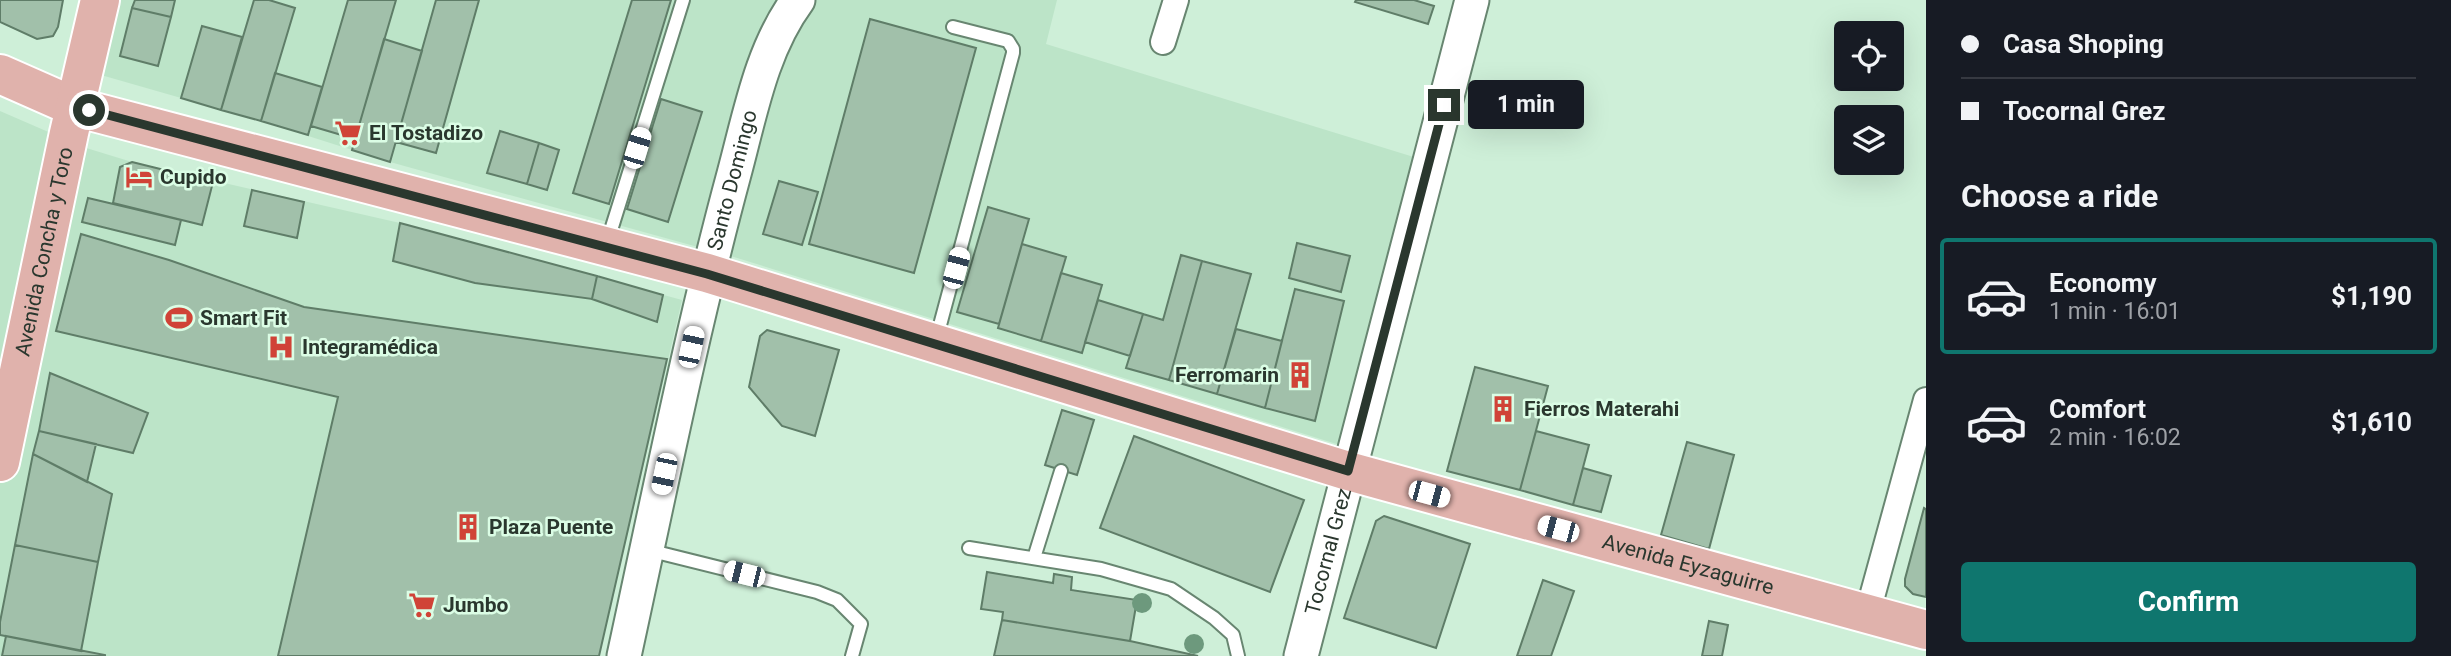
<!DOCTYPE html>
<html lang="en">
<head>
<meta charset="utf-8">
<style>
	:root { --surface:#171b24; --page:#20242c; --text:#f1f3f6; --muted:#9ea1a6; --line:#363941; --accent:#0f766e }
	body { margin:0; font-family:Roboto,sans-serif; background:var(--page); color:var(--text); height:100vh; display:flex; flex-direction:column; font-size:26px; white-space:nowrap }
	* { box-sizing:border-box; margin:0 }
	p { font-size:23px; color:var(--muted) }
	.icon { flex:none; width:38px; height:38px; fill:none; stroke:currentColor; stroke-width:2; stroke-linecap:round; stroke-linejoin:round }
	.map { position:relative; flex:1; overflow:hidden }
	.panel { display:flex; flex-direction:column; background:var(--surface); width:525px }
	.panel>* { flex:none }
	.guide { display:grid; align-content:center; height:154px; padding:0 35px; background:var(--surface) }
	.fabs { position:absolute; left:1834px; top:21px; display:grid; gap:14px }
	.fabs a { display:grid; place-items:center; width:70px; height:70px; border-radius:7px; background:var(--surface); box-shadow:0 7px 28px #0002; font-size:35px }
	.end { position:absolute; width:32px; height:32px; margin:-16px; border:9px solid #2a372e; background:#fff; box-shadow:0 0 0 4px #fff }
	.from { border-radius:50% }
	.bubble { position:absolute; height:49px; border-radius:7px; background:var(--surface); box-shadow:0 7px 28px #0002; font-size:23px; font-weight:700; line-height:49px; text-align:center }
	.car { position:absolute; width:21px; height:42px; margin:-21px -10px; border-radius:9px; box-shadow:0 0 5px 2px #0007; background:linear-gradient(#fff 24%,#345 0 40%,#fff 0 76%,#345 0 86%,#fff 0) }
	.guide b { display:flex; align-items:center; gap:24px; height:66px; font-size:26px }
	.guide b+b { border-top:2px solid var(--line) }
	.guide i { width:18px; height:18px; background:var(--text) }
	ul { padding:0; list-style:none }
	li { display:flex; align-items:center; gap:21px; height:116px; margin:0 14px 10px; padding:0 21px; border:4px solid transparent; border-radius:7px }
	li div { flex:1 }
	li b { display:block; font-size:26px }
	li em { font-style:normal; font-weight:700 }
	li.current { border-color:var(--accent) }
	li>.icon { width:63px; height:63px; stroke-width:1.5 }
	h2 { padding:0 35px; font-size:32px; line-height:84px }
	.action { display:flex; gap:14px; margin-top:auto; padding:14px 35px }
	.action a { flex:1; height:80px; border-radius:7px; background:var(--accent); color:#fff; font-size:28px; font-weight:700; line-height:80px; text-align:center }
	main { display:flex; flex:1; min-height:0 }
	.map>svg:first-child { display:block }
	.built { fill:#bce4c8 }
	.building { fill:#a1c0aa; stroke:#5f7d68; stroke-width:2 }
	.lines { fill:none; stroke-linecap:round; stroke-linejoin:round }
	.lane-casing { stroke:#688671; stroke-width:16 }
	.street-casing { stroke:#688671; stroke-width:28 }
	.secondary-casing { stroke:#688671; stroke-width:37 }
	.primary-casing { stroke:#fff; stroke-width:42 }
	.lane { stroke:#fff; stroke-width:12 }
	.street { stroke:#fff; stroke-width:24 }
	.secondary { stroke:#fff; stroke-width:33 }
	.primary { stroke:#e0b2ac; stroke-width:38 }
	.tree { fill:#6d997d }
	.route { stroke:#2a372e; stroke-width:9 }
	.labels { text-anchor:middle; stroke-width:5; stroke-linejoin:round; paint-order:stroke }
	.poi-label { font-size:21px; font-weight:bold; fill:#2a372e; stroke:#dbfde5; text-anchor:start }
	.street-label { font-size:21px; fill:#2a372e; stroke:#dbfde5 }
</style>
</head>
<body>
<main>
<div class="map">
<svg width="1926" height="656" viewBox="0 0 1926 656">
	<rect width="100%" height="100%" fill="#ceefd8"/>
	<path class="built" d="M118 0H1057L1046 44 1417 158 1343 446 734 257 390 162 261 121 101 75Z
		M0 111 83 147 132 162 400 223 682 300 599 656H0Z"/>
	<path class="building" d="M0 0H63L58 27 53 36 37 39 0 22Z
		M135 0H175L171 17 132 8Z
		M254 0H269L295 8 261 121 221 110Z
		M348 0H396L355 139 311 126Z
		M436 0H479L436 153 396 142Z
		M632 0H671L609 204 573 193Z
		M1356 0H1414L1434 6 1428 24 1355 2Z
		M132 8 171 17 158 66 120 56Z
		M870 19 976 48 914 273 809 244Z
		M202 26 242 37 221 110 181 98Z
		M384 39 422 51 390 162 352 150Z
		M275 73 322 87 308 135 261 121Z
		M661 99 702 112 668 222 627 209Z
		M500 131 539 143 527 184 487 173Z
		M539 143 559 150 547 190 527 184Z
		M132 162 213 182 202 225 113 203 120 167Z
		M779 181 818 192 802 245 763 234Z
		M252 190 304 202 297 238 244 226Z
		M88 198 181 220 175 245 82 222Z
		M988 207 1029 219 999 324 957 312Z
		M400 223 597 276 592 299 475 283 393 261Z
		M81 234 169 260 304 307 667 359 599 656H278L338 397 56 331Z
		M1297 243 1350 256 1341 292 1289 278Z
		M1022 244 1066 257 1041 341 998 328Z
		M1181 255 1202 261 1169 380 1126 368 1143 314 1163 320Z
		M1202 261 1251 274 1217 394 1169 380Z
		M1061 273 1102 285 1082 353 1041 341Z
		M597 276 663 295 657 322 592 299Z
		M1295 289 1344 301 1315 421 1265 408Z
		M1098 300 1143 314 1130 356 1085 342Z
		M1236 329 1282 341 1265 408 1217 394Z
		M767 330 839 350 815 436 782 426 749 387 760 336Z
		M1475 367 1548 386 1520 490 1447 471Z
		M50 373 148 413 133 453 39 431Z
		M1062 410 1094 420 1077 475 1045 465Z
		M39 431 96 444 87 482 33 454Z
		M1536 431 1589 445 1573 505 1520 490Z
		M1134 436 1304 500 1270 592 1100 528Z
		M1687 442 1734 455 1709 549 1661 535Z
		M33 454 112 494 98 562 15 545Z
		M1583 468 1611 476 1601 512 1573 505Z
		M1924 508 1926 509V597L1913 594 1905 586V579Z
		M1384 516 1470 544 1436 648 1344 618 1376 521Z
		M15 545 98 562 81 651 0 635V622Z
		M987 572 1053 583 1054 574 1072 577 1071 590 1137 600 1130 641 1002 620 1003 612 981 609Z
		M1543 580 1574 591 1551 656H1517Z
		M1002 620 1130 641 1198 656H994Z
		M1709 621 1728 625 1722 656H1702Z
		M6 636 105 655V656H2Z"/>
	<g class="lines">
		<defs>
			<path id="lane" d="M607 243 683 0
				M936 340 1013 53V49L1008 41 953 27
				M969 548 1101 569 1171 589 1214 618 1233 635 1238 656
				M648 550 817 592 837 600 861 624 852 656
				M1034 558 1061 471"/>
			<path id="street" d="M1163 42 1176 0
				M1867 615 1926 400"/>
			<g id="secondary">
				<path id="s1" d="M624 656C659 495 691 333 734 174 750 115 761 50 798 0"/>
				<path id="s2" d="M1301 656 1472 0"/>
			</g>
			<g id="primary">
				<path id="s3" d="M0 74 75 107 707 273 1348 471 1926 630"/>
				<path id="s4" d="M0 462 69 133 100 0"/>
			</g>
		</defs>
		<use href="#lane" class="lane-casing"/>
		<use href="#street" class="street-casing"/>
		<use href="#secondary" class="secondary-casing"/>
		<use href="#primary" class="primary-casing"/>
		<use href="#lane" class="lane"/>
		<use href="#street" class="street"/>
		<use href="#secondary" class="secondary"/>
		<use href="#primary" class="primary"/>
	</g>
	<g class="tree">
		<circle cx="1142" cy="603" r="10"/>
		<circle cx="1194" cy="644" r="10"/>
	</g>
	<g class="lines">
		<path class="route" d="M89 110 707 274 1348 471 1444 105"/>
	</g>
	<defs>
		<symbol id="supermarket-bare" viewBox="-9 -9 18 18"><path d="M-6-5.5h2.5l.6 2H6L4.5 2H-2.5L-4.4-4H-6ZM-1.5 3.2a1.3 1.3 0 1 0 .1 0ZM3 3.2a1.3 1.3 0 1 0 .1 0Z" fill="#d04337" stroke="#dbfde5" stroke-width="2.5" paint-order="stroke"/></symbol>
		<symbol id="hotel-bare" viewBox="-9 -9 18 18"><path d="M-6-4.5h1.5V1H6V5H4.5V3h-9V5H-6ZM-4 0a1.8 1.8 0 1 1 3.6 0ZM.5 0V-2.5h3Q6-2.5 6 0Z" fill="#d04337" stroke="#dbfde5" stroke-width="2.5" paint-order="stroke"/></symbol>
		<symbol id="stadium-bare" viewBox="-9 -9 18 18"><path d="M0-5a6.5 5 0 1 0 0 10a6.5 5 0 1 0 0-10ZM-3.5-1.8h7v3.6h-7Z" fill="#d04337" stroke="#dbfde5" stroke-width="2.5" paint-order="stroke"/></symbol>
		<symbol id="hospital-bare" viewBox="-9 -9 18 18"><path d="M-5-5h3v3.5h4V-5h3V5h-3V1.5h-4V5h-3Z" fill="#d04337" stroke="#dbfde5" stroke-width="2.5" paint-order="stroke"/></symbol>
		<symbol id="building-bare" viewBox="-9 -9 18 18"><path d="M-4-6H4V6H1V3H-1V6H-4ZM-2.5-4.3h1.7v1.8h-1.7ZM.8-4.3h1.7v1.8H.8ZM-2.5-1h1.7V.8h-1.7ZM.8-1h1.7V.8H.8Z" fill="#d04337" stroke="#dbfde5" stroke-width="2.5" paint-order="stroke"/></symbol>
	</defs>
	<g fill-rule="evenodd">
		<use href="#supermarket-bare" x="329" y="114" width="38" height="38"/>
		<use href="#hotel-bare" x="120" y="158" width="38" height="38"/>
		<use href="#stadium-bare" x="160" y="299" width="38" height="38"/>
		<use href="#hospital-bare" x="262" y="328" width="38" height="38"/>
		<use href="#building-bare" x="1281" y="356" width="38" height="38"/>
		<use href="#building-bare" x="1484" y="390" width="38" height="38"/>
		<use href="#building-bare" x="449" y="508" width="38" height="38"/>
		<use href="#supermarket-bare" x="403" y="586" width="38" height="38"/>
	</g>
	<g class="labels">
		<g class="poi-label">
			<text x="369" y="140">El Tostadizo</text>
			<text x="160" y="184">Cupido</text>
			<text x="200" y="325">Smart Fit</text>
			<text x="302" y="354">Integramédica</text>
			<text x="1279" y="382" text-anchor="end">Ferromarin</text>
			<text x="1524" y="416">Fierros Materahi</text>
			<text x="489" y="534">Plaza Puente</text>
			<text x="443" y="612">Jumbo</text>
		</g>
		<g class="street-label">
			<text dy="7" stroke="none"><textPath href="#s1" startOffset="488">Santo Domingo</textPath></text>
			<text dy="7" stroke="none"><textPath href="#s4" startOffset="215">Avenida Concha y Toro</textPath></text>
			<text dy="7" stroke="none"><textPath href="#s2" startOffset="108">Tocornal Grez</textPath></text>
			<text dy="7" stroke="none"><textPath href="#s3" startOffset="1759">Avenida Eyzaguirre</textPath></text>
		</g>
	</g>
</svg>
<div class="fabs">
<a><svg class="icon" aria-label="locate" viewBox="0 0 24 24"><circle cx="12" cy="12" r="6"/><path d="M12 2v4M12 18v4M2 12h4M18 12h4"/></svg></a>
<a><svg class="icon" aria-label="layers" viewBox="0 0 24 24"><path d="M12 4l9 5-9 5-9-5zM3 14l9 5 9-5"/></svg></a>
</div>
<i class="end from" style="left:89px;top:110px"></i>
<i class="end" style="left:1444px;top:105px"></i>
<div class="bubble" style="left:1468px;top:80px;width:116px">1 min</div>
<i class="car" style="left:637px;top:148px;rotate:17deg"></i>
<i class="car" style="left:956px;top:268px;rotate:15deg"></i>
<i class="car" style="left:691px;top:347px;rotate:12deg"></i>
<i class="car" style="left:664px;top:474px;rotate:192deg"></i>
<i class="car" style="left:1429px;top:494px;rotate:105deg"></i>
<i class="car" style="left:1558px;top:529px;rotate:285deg"></i>
<i class="car" style="left:744px;top:574px;rotate:284deg"></i>
</div>
<section class="panel">
<div class="guide">
<b><i class="from"></i>Casa Shoping</b>
<b><i></i>Tocornal Grez</b>
</div>
<h2>Choose a ride</h2>
<ul>
<li class="current"><svg class="icon" aria-label="car" viewBox="0 0 24 24"><path d="M5 17H2v-5l4-1 3-4h7l3 4 3 1v5h-3M9 17h6M6 11h13"/><circle cx="7" cy="17" r="2"/><circle cx="17" cy="17" r="2"/></svg><div><b>Economy</b><p>1 min · 16:01</p></div><em>$1,190</em></li>
<li><svg class="icon" aria-label="car" viewBox="0 0 24 24"><path d="M5 17H2v-5l4-1 3-4h7l3 4 3 1v5h-3M9 17h6M6 11h13"/><circle cx="7" cy="17" r="2"/><circle cx="17" cy="17" r="2"/></svg><div><b>Comfort</b><p>2 min · 16:02</p></div><em>$1,610</em></li>
</ul>
<div class="action"><a>Confirm</a></div>
</section>
</main>
</body>
</html>
